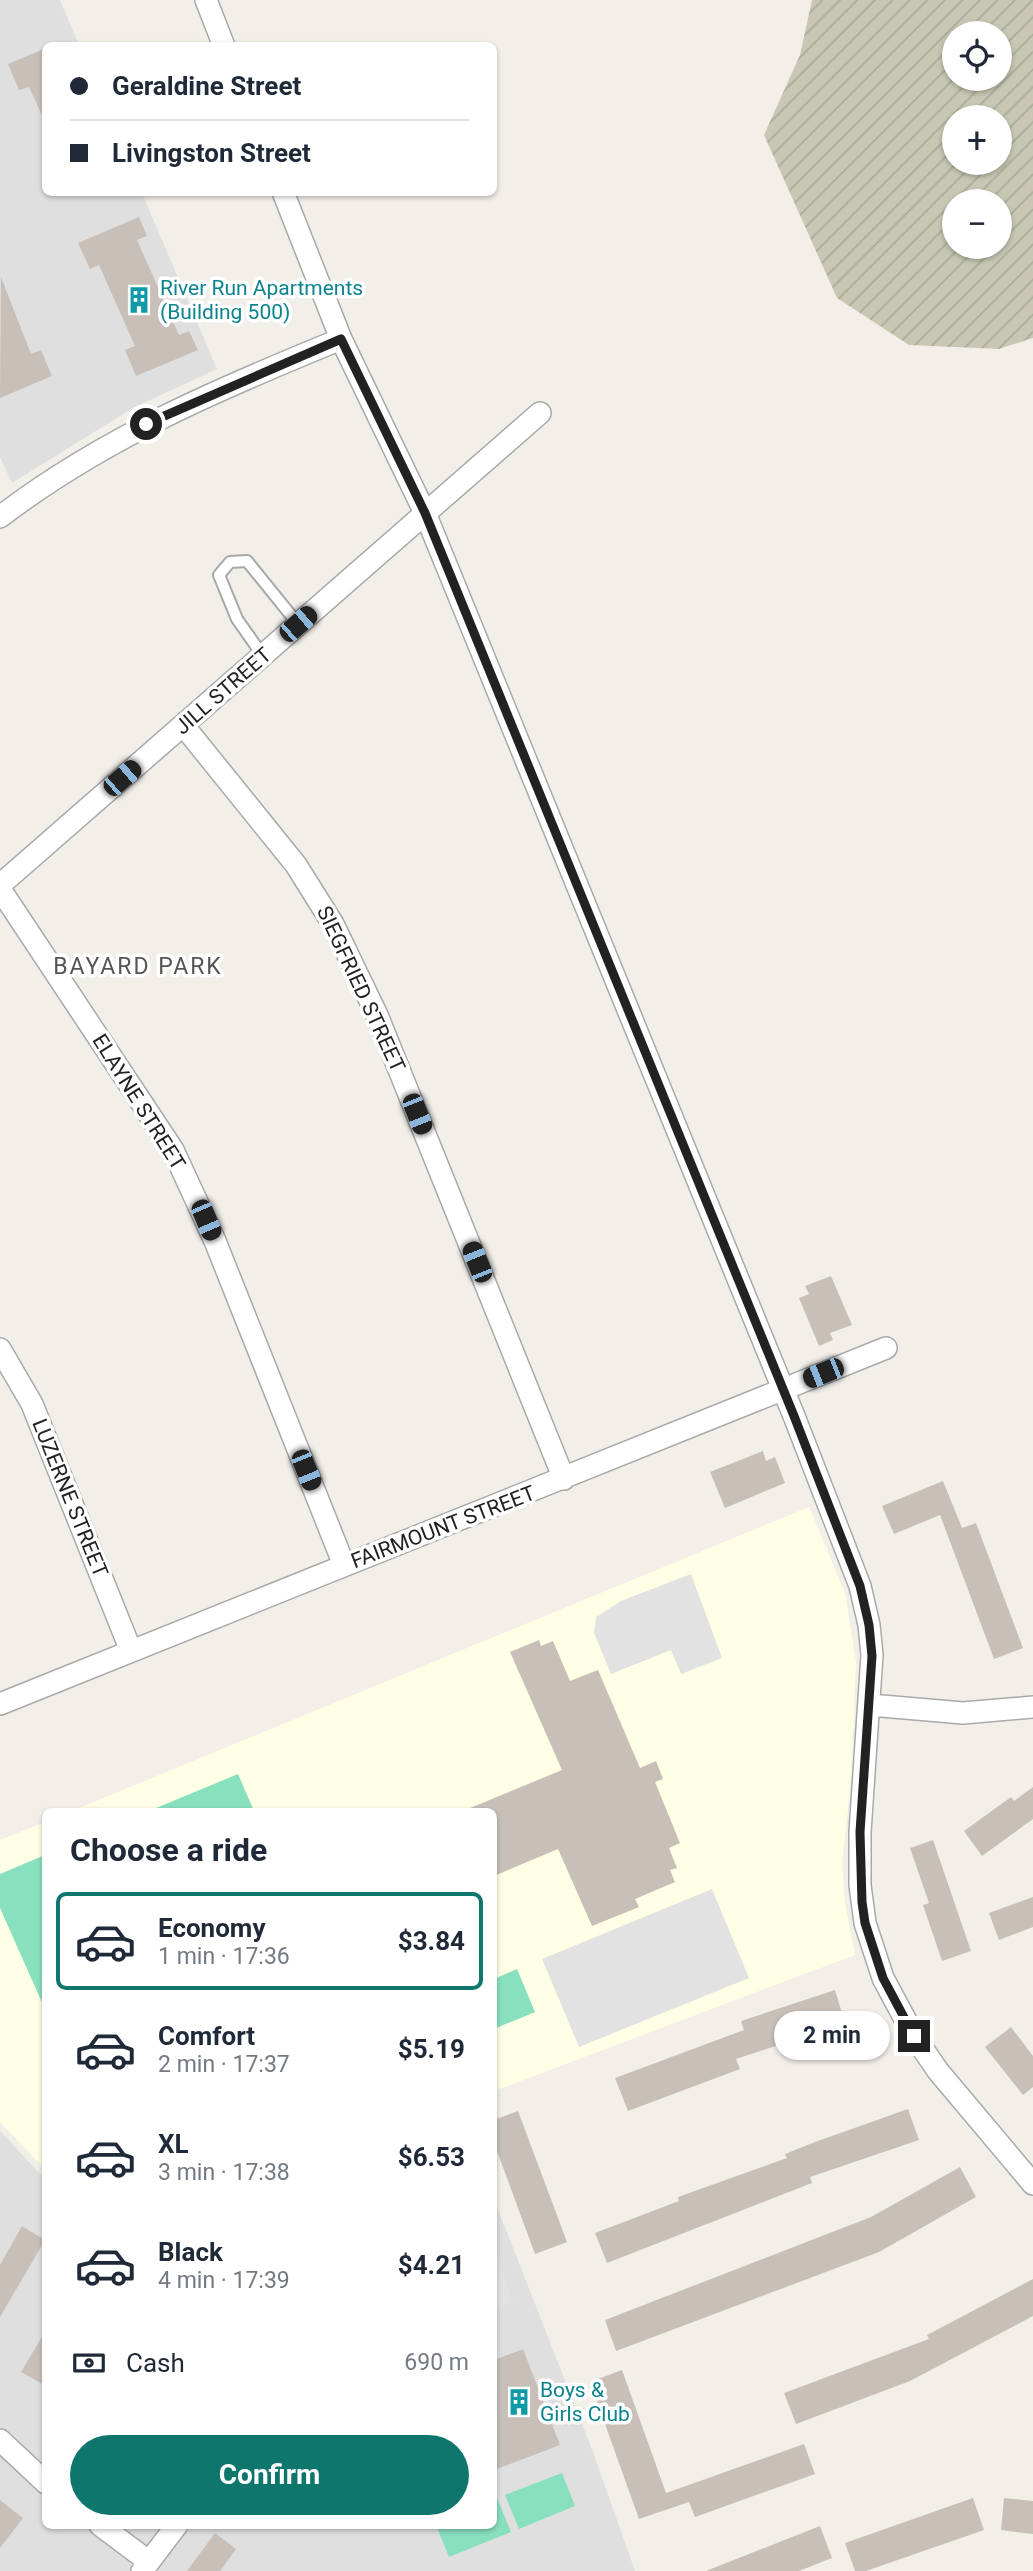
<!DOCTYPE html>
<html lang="en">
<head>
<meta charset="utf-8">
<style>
	:root { --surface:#fff; --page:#f2f2f3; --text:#1f2937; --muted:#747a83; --line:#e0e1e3; --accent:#0f766e }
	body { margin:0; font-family:Roboto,sans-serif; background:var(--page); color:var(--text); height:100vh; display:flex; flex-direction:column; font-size:26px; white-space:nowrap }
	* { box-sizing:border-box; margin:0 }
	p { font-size:23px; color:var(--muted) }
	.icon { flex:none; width:38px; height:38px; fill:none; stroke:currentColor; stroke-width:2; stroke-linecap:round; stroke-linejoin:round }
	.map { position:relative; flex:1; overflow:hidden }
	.details { position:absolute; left:42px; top:1808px; width:455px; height:721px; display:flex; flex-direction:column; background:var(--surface); border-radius:10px; box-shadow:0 2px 5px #0004 }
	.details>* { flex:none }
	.banner { position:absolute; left:42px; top:42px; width:455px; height:154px; border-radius:10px; box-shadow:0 2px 5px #0004; display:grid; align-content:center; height:154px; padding:0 28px; background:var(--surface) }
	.tools { position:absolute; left:942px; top:21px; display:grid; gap:14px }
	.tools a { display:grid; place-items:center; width:70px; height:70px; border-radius:50%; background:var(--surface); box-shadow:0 2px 5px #0004; font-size:35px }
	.end { position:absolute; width:32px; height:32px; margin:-16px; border:9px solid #222; background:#fff; box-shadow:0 0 0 4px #fff }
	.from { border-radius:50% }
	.bubble { position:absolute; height:49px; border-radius:24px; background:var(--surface); box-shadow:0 2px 5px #0004; font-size:23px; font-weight:700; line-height:49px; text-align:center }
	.car { position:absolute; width:21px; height:42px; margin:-21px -10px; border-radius:9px; box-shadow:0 0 5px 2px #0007; background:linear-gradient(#222 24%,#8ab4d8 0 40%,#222 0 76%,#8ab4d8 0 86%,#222 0) }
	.banner b { display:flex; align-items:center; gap:24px; height:66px; font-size:26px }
	.banner b+b { border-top:2px solid var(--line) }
	.banner i { width:18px; height:18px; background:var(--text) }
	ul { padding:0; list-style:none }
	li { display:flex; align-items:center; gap:21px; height:98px; margin:0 14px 10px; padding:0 14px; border:4px solid transparent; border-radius:10px }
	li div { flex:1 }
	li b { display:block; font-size:26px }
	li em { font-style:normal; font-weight:700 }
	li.on { border-color:var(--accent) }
	li>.icon { width:63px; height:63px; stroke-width:1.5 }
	h2 { padding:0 28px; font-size:32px; line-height:84px }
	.pay { display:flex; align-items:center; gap:18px; height:77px; padding:0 28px; font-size:26px }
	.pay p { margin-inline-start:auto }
	.primary-button { display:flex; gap:14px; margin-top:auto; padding:14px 28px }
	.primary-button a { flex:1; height:80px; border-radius:42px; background:var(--accent); color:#fff; font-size:28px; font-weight:700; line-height:80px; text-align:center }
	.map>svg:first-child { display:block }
	.residential { fill:#e0dfdf }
	.education { fill:#ffffe5 }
	.construction { fill:url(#construction-furrows); fill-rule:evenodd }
	.pitch { fill:#88e0be }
	.parking { fill:#e2e2e2 }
	.building { fill:#c7bfb8 }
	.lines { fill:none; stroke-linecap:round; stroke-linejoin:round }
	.lane-casing { stroke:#a9a9a9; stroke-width:14 }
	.street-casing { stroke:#a9a9a9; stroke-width:24 }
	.lane { stroke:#fff; stroke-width:10 }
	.street { stroke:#fff; stroke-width:21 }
	.route { stroke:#222; stroke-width:9 }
	.labels { text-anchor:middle; stroke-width:7; stroke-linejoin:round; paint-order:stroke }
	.culture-label { font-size:21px; fill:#0d838f; stroke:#fff; text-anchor:start }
	.street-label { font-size:21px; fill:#222; stroke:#fff }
	.neighbourhood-label { font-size:23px; letter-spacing:2px; fill:#555; stroke:#fff }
</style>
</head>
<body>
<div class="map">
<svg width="1033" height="2571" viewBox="0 0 1033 2571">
	<defs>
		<pattern id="construction-furrows" width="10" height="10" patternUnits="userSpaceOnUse" patternTransform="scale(1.75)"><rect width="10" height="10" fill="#c7c7b4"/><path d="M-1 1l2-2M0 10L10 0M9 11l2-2" fill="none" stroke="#abab9a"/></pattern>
	</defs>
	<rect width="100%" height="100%" fill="#f2efe9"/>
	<path class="residential" d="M0 0H60L79 45 46 46V192L142 193 217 369 133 408 12 483 0 457Z
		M0 2131 45 2179 46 2525H494V2199L593 2452 635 2571H0Z"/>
	<path class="education" d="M809 1507 845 1593 856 1663 851 1780 842 1863 845 1903 855 1955 494 2091V1811H72Z
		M45 1822V2169L0 2122V1840Z"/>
	<path class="construction" d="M812 0H1033V338L999 349 909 345 837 298 764 135 800 55ZM954 33H999V79H954ZM954 117H999V163H954ZM954 201H999V247H954Z"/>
	<path class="pitch" d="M238 1774 254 1811H149Z
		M45 1855 46 2006 44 2007 0 1908V1874Z
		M517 1969 535 2012 494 2029V1979Z
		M562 2473 575 2506 519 2529 505 2495Z
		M497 2498 511 2532 449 2557 436 2525H494V2499Z"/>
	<path class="parking" d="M691 1574 722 1658 681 1674 671 1650 611 1674 594 1633 596 1617 621 1601Z
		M712 1889 749 1978 579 2047 542 1959Z
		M494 2251 513 2301 494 2309Z"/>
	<path class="building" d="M46 48V124L29 87 19 90 8 64Z
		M139 217 147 236 137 240 179 335 189 331 198 350 136 376 125 350 135 346 99 265 90 269 78 243Z
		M1 277 31 354 41 350 52 376 0 398Z
		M831 1276 852 1325 830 1333 833 1340 819 1346 799 1298 809 1294 805 1286Z
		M763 1451 766 1461 775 1457 785 1483 725 1508 710 1472Z
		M943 1481 962 1528 976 1523 1023 1648 994 1659 940 1515 894 1534 882 1506Z
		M539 1640 541 1646 553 1641 570 1681 598 1670 640 1768 656 1761 663 1779 655 1782 680 1843 669 1848 677 1868 670 1870 675 1882 635 1899 639 1907 592 1926 558 1849 494 1876V1811H463L562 1770 510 1652Z
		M1033 1787V1819L982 1856 964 1831 1011 1797 1014 1801Z
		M933 1840 971 1951 942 1961 923 1905 929 1903 910 1848Z
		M1033 1897V1927L999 1940 989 1913Z
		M835 1990 845 2023 736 2059 740 2069 628 2111 615 2078 744 2030 741 2021Z
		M1011 2027 1033 2056V2087L1023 2095 985 2047Z
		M908 2109 919 2140 810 2177 812 2183 607 2263 595 2233 679 2201 678 2197 787 2158 785 2154 815 2142Z
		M518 2111 567 2242 535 2254 494 2143V2120Z
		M960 2167 976 2197 879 2252 616 2351 605 2320 871 2217Z
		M22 2226 45 2240 0 2317V2265Z
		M1033 2279V2316L910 2381 796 2424 784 2393 929 2339 927 2335Z
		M46 2330V2386L21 2372Z
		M523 2349 560 2445 494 2470V2360Z
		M622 2370 666 2493 804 2444 815 2474 695 2517 689 2502 639 2519 590 2382Z
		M973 2498 984 2530 866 2571H855L845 2543Z
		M1004 2498 1033 2501V2534L1001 2530Z
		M0 2500 23 2518 0 2548Z
		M820 2526 832 2558 799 2571H706Z
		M215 2533 236 2549 220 2571H187Z"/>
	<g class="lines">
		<defs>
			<path id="lane" d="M263 656 237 619 219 575 230 562 247 561 298 624"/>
			<path id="street" d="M206 0 224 46
				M283 192 341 339 425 513 794 1416 860 1586 869 1625 872 1655 860 1832V1885L865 1923 883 1978 914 2036 938 2071 1033 2184
				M0 517C103 438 221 388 341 339
				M183 725 296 865 333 924 377 1015 564 1479
				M0 885 540 413
				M0 889 173 1150 215 1241 344 1565
				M0 1349 32 1404 131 1651
				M0 1704 886 1348
				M870 1705 963 1713 1033 1707
				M0 2440 46 2483
				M100 2525 148 2561
				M142 2571 177 2525"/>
		</defs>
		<use href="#lane" class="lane-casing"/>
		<use href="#street" class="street-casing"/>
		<use href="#lane" class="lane"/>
		<use href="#street" class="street"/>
	</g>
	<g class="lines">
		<path class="route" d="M146 424 341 339 425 513 794 1416 860 1586 869 1625 872 1656 860 1832 862 1902 865 1923 883 1978 914 2036"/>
	</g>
	<defs>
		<symbol id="building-bare" viewBox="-9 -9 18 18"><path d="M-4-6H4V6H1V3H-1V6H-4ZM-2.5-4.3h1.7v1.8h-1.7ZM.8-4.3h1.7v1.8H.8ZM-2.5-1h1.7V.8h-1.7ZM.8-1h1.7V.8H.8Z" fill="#0f9aa8" stroke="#fff" stroke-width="2.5" paint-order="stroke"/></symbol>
	</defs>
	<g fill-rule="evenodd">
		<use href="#building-bare" x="120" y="281" width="38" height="38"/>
		<use href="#building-bare" x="500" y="2383" width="38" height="38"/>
	</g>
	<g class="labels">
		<g class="culture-label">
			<text x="160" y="295">River Run Apartments<tspan x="160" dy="24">(Building 500)</tspan></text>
			<text x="540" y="2397">Boys &amp;<tspan x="540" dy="24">Girls Club</tspan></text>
		</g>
		<g class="street-label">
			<text transform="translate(223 691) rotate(-41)" y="7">JILL STREET</text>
			<text transform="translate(361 989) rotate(65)" y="7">SIEGFRIED STREET</text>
			<text transform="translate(139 1102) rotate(58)" y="7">ELAYNE STREET</text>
			<text transform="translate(70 1498) rotate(68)" y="7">LUZERNE STREET</text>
			<text transform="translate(443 1527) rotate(-21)" y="7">FAIRMOUNT STREET</text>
		</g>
		<g class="neighbourhood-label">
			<text x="138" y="974">BAYARD PARK</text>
		</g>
	</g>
</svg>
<div class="tools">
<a><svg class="icon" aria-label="locate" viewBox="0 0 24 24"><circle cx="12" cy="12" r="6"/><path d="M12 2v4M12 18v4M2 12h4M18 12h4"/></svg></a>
<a>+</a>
<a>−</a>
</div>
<i class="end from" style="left:146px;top:424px"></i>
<i class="end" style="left:914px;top:2036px"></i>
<div class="bubble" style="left:774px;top:2011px;width:116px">2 min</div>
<i class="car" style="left:298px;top:624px;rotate:49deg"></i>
<i class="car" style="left:122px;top:778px;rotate:49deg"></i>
<i class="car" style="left:417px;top:1114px;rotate:158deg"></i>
<i class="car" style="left:206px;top:1220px;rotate:157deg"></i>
<i class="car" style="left:477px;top:1262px;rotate:338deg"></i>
<i class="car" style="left:823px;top:1373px;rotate:248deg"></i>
<i class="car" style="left:306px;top:1470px;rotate:158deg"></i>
<div class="banner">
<b><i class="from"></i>Geraldine Street</b>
<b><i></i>Livingston Street</b>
</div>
<section class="details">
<h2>Choose a ride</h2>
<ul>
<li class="on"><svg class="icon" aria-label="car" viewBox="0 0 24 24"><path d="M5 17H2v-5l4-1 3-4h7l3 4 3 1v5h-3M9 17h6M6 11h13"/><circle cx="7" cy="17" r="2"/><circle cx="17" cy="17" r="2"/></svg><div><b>Economy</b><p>1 min · 17:36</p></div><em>$3.84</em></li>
<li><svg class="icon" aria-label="car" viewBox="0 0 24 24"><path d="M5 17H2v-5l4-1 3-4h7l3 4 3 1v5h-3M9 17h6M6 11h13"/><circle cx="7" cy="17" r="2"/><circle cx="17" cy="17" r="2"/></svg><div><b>Comfort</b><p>2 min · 17:37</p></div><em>$5.19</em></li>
<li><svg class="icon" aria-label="car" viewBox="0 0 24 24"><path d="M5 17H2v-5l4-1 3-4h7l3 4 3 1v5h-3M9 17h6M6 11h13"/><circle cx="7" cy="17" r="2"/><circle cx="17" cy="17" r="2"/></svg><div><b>XL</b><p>3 min · 17:38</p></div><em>$6.53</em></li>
<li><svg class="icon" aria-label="car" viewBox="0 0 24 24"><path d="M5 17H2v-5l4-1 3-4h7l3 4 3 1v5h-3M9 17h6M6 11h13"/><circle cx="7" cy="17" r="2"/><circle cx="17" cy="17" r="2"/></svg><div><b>Black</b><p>4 min · 17:39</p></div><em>$4.21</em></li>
</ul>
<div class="pay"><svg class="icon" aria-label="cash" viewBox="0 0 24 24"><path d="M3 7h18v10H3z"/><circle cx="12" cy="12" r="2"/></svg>Cash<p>690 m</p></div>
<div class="primary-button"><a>Confirm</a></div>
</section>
</div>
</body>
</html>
